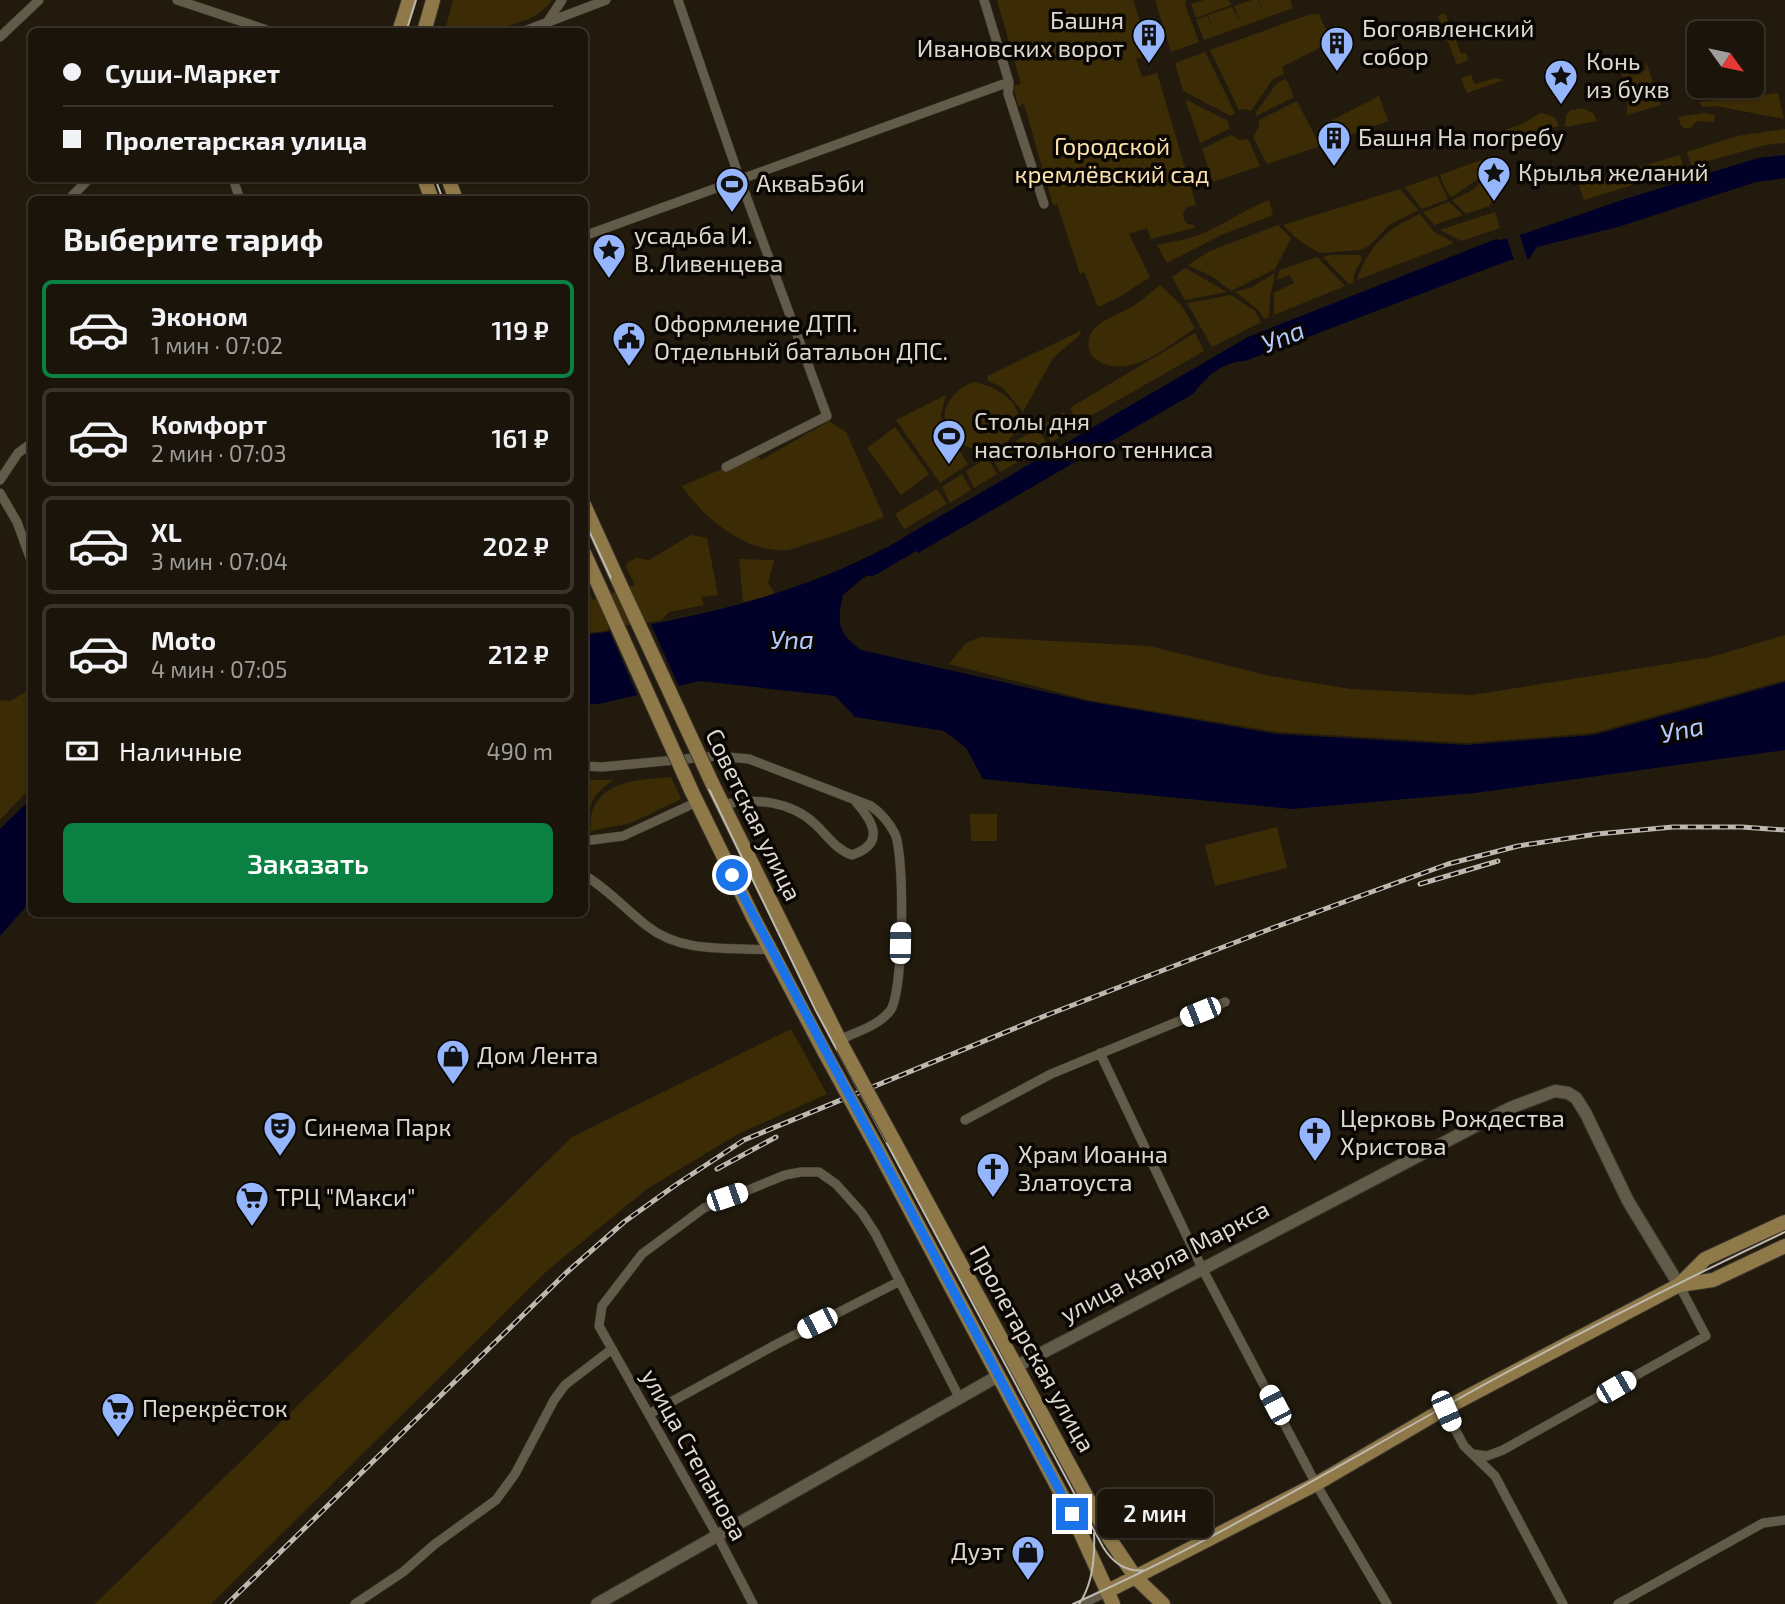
<!DOCTYPE html>
<html lang="ru">
<head>
<meta charset="utf-8">
<style>
	:root { --surface:#1a140a; --page:#272118; --text:#f1f3f6; --muted:#9f9e9c; --line:#38332b; --accent:#0b8043 }
	body { margin:0; font-family:"Exo 2",sans-serif; background:var(--page); color:var(--text); height:100vh; display:flex; flex-direction:column; font-size:26px; white-space:nowrap }
	* { box-sizing:border-box; margin:0 }
	p { font-size:23px; color:var(--muted) }
	.icon { flex:none; width:38px; height:38px; fill:none; stroke:currentColor; stroke-width:2; stroke-linecap:round; stroke-linejoin:round }
	.map { position:relative; flex:1; overflow:hidden }
	.drawer { position:absolute; left:28px; top:196px; width:560px; height:721px; display:flex; flex-direction:column; background:var(--surface); border-radius:10px; box-shadow:0 2px 5px #0004,0 0 0 2px var(--line) }
	.drawer>* { flex:none }
	.hud { position:absolute; left:28px; top:28px; width:560px; height:154px; border-radius:10px; box-shadow:0 2px 5px #0004,0 0 0 2px var(--line); display:grid; align-content:center; height:154px; padding:0 35px; background:var(--surface) }
	.needle { width:46px; rotate:123deg }
	.fabs { position:absolute; left:1687px; top:21px; display:grid; gap:14px }
	.fabs a { display:grid; place-items:center; width:77px; height:77px; border-radius:10px; background:var(--surface); box-shadow:0 2px 5px #0004,0 0 0 2px var(--line); font-size:35px }
	.end { position:absolute; width:32px; height:32px; margin:-16px; border:9px solid #1a73e8; background:#fff; box-shadow:0 0 0 4px #fff }
	.from { border-radius:50% }
	.bubble { position:absolute; height:49px; border-radius:10px; background:var(--surface); box-shadow:0 2px 5px #0004,0 0 0 2px var(--line); font-size:23px; font-weight:600; line-height:49px; text-align:center }
	.car { position:absolute; width:21px; height:42px; margin:-21px -10px; border-radius:9px; box-shadow:0 0 5px 2px #0007; background:linear-gradient(#fff 24%,#345 0 40%,#fff 0 76%,#345 0 86%,#fff 0) }
	.hud b { display:flex; align-items:center; gap:24px; height:66px; font-size:26px }
	.hud b+b { border-top:2px solid var(--line) }
	.hud i { width:18px; height:18px; background:var(--text) }
	ul { padding:0; list-style:none }
	li { display:flex; align-items:center; gap:21px; height:98px; margin:0 14px 10px; padding:0 21px; border:4px solid var(--line); border-radius:10px }
	li div { flex:1 }
	li b { display:block; font-size:26px }
	li em { font-style:normal; font-weight:600 }
	li.on { border-color:var(--accent) }
	li>.icon { width:63px; height:63px; stroke-width:1.5 }
	h2 { padding:0 35px; font-size:32px; line-height:84px }
	.pay { display:flex; align-items:center; gap:18px; height:77px; padding:0 35px; font-size:26px }
	.pay p { margin-inline-start:auto }
	.button { display:flex; gap:14px; margin-top:auto; padding:14px 35px }
	.button a { flex:1; height:80px; border-radius:10px; background:var(--accent); color:#fff; font-size:28px; font-weight:600; line-height:80px; text-align:center }
	.map>svg:first-child { display:block }
	.green { fill:#3c2c06 }
	.water { fill:#010029 }
	.pier { fill:#221b0d }
	.lines { fill:none; stroke-linecap:round; stroke-linejoin:round }
	.river { stroke:#010029; stroke-width:18 }
	.street-casing { stroke:#3a342e; stroke-width:10 }
	.secondary-casing { stroke:#3a342e; stroke-width:14 }
	.primary-casing { stroke:#3a342e; stroke-width:16 }
	.street { stroke:#635b4a; stroke-width:9 }
	.secondary { stroke:#635b4a; stroke-width:12 }
	.primary { stroke:#8f7949; stroke-width:14 }
	.tram { stroke:#beb9af; stroke-width:2 }
	.rail-casing { stroke:#beb9af; stroke-width:5 }
	.rail { stroke:#090603; stroke-width:2.5; stroke-dasharray:8; stroke-linecap:butt }
	.primary-bridge-casing { stroke:#3a342e; stroke-width:16; stroke-linecap:butt }
	.primary-bridge { stroke:#8f7949; stroke-width:14 }
	.route { stroke:#1a73e8; stroke-width:9 }
	.labels { text-anchor:middle; stroke-width:7; stroke-linejoin:round; paint-order:stroke }
	.poi-label { font-size:24px; fill:#ddd9cf; stroke:#090603; text-anchor:start }
	.park-label { font-size:24px; fill:#fbe1ab; stroke:#090603 }
	.street-label { font-size:24px; fill:#ddd9cf; stroke:#090603 }
	.water-label { font-size:26px; font-style:italic; fill:#b1c9fb; stroke:#090603 }
</style>
</head>
<body>
<div class="map">
<svg width="1785" height="1604" viewBox="0 0 1785 1604">
	<rect width="100%" height="100%" fill="#221b0d"/>
	<path class="green" d="M453 0H552C533 29 477 32 445 31Z
		M997 0H1133L1150 54 1136 59 1142 77 1157 73 1196 205 1187 207C1182 213 1182 218 1187 224L1195 225 1194 228 1151 239 1147 228 1129 234 1150 277 1119 297 1098 307 1084 272 1080 274 1057 204 1053 205 1024 104 1018 106 1013 86 1021 84Z
		M1155 0H1186L1185 5 1199 42 1171 52Z
		M1204 0H1229L1231 5 1196 18 1191 4Z
		M1252 0H1258L1263 14 1259 0H1290L1293 8 1204 40 1196 19 1207 16 1212 28 1208 15 1232 7 1241 23 1234 6Z
		M1445 13 1461 54 1466 53 1468 60 1457 65 1438 16Z
		M1311 14H1319L1331 42 1282 67 1284 74 1273 79 1251 111 1245 109 1239 110 1210 50Z
		M1205 52 1235 113 1231 116 1183 91 1175 63Z
		M1646 62 1661 105 1627 115C1628 96 1628 84 1618 67L1624 65 1628 74 1638 75 1645 70Z
		M1471 75 1475 84 1496 78 1504 80 1467 93 1461 78Z
		M1286 79 1294 97 1256 116 1255 114 1277 83Z
		M1778 93 1784 119 1716 106 1703 107 1699 102Z
		M1379 96 1388 121 1332 142 1323 125Z
		M1185 99 1228 121 1229 129 1200 143Z
		M1297 101 1320 146 1267 164 1253 137 1259 127V120Z
		M1582 108 1593 113 1597 121 1565 127 1566 115 1571 110Z
		M1541 113 1555 117 1559 126 1491 145 1488 136 1522 124Z
		M1704 113 1715 115 1714 122 1697 121C1691 127 1689 132 1681 126L1678 117Z
		M1785 129V143L1765 145 1691 166 1687 152 1737 136Z
		M1231 135 1240 140 1248 139 1260 166 1213 182 1202 149Z
		M1680 155 1684 169 1584 200 1579 185Z
		M1481 160 1485 174 1452 197C1445 191 1443 183 1440 175Z
		M1437 176 1448 199 1422 209 1405 187Z
		M1486 178 1492 202 1489 206 1466 214 1452 200 1473 190Z
		M1400 189 1418 210 1389 225 1369 246 1360 250 1319 253 1296 238 1283 225Z
		M1269 200 1273 215 1221 235 1167 263 1157 245C1175 241 1193 239 1210 230 1231 220 1248 208 1269 200Z
		M1449 202 1463 215 1434 225 1423 212Z
		M1495 212 1500 228 1461 241 1440 230Z
		M1420 214 1434 232 1454 243 1357 280C1368 246 1388 228 1420 214Z
		M1278 225 1291 238 1275 269 1231 291 1213 277 1188 265 1210 251Z
		M1331 255H1360L1362 259 1355 271 1353 283 1349 284 1323 257Z
		M1317 257 1345 286 1274 315V293L1294 283 1290 275 1276 280 1280 270Z
		M1185 268 1227 292 1185 300 1172 277Z
		M1275 273 1270 298 1269 317 1265 319 1257 309 1235 292 1252 287Z
		M1160 285 1181 305 1195 328C1167 347 1124 385 1092 356 1078 328 1109 319 1128 309 1139 303 1150 293 1160 285Z
		M1231 295 1255 311 1261 322 1212 347 1187 303Z
		M1080 331 1081 334 1053 358 1023 412 1003 388 987 380 988 376Z
		M1195 333 1204 351 1078 423 1070 408Z
		M973 382C996 385 1033 407 1013 435 981 481 903 415 973 382Z
		M946 395 941 414 942 423 968 464 940 483 896 420Z
		M1064 412 1067 417 1059 423 1065 434 1051 442 1041 426Z
		M829 421 846 432 884 517C859 527 833 537 807 544 800 546 792 550 786 550 745 553 703 517 682 486L757 454 761 460Z
		M895 427 929 474 901 495 867 448Z
		M1038 428 1047 444 1026 457 1016 441Z
		M1014 444 1023 459 1000 472 992 457Z
		M987 458 997 474 974 488 966 471Z
		M962 474 971 490 950 503 942 487Z
		M937 489 947 504 904 529 895 514Z
		M691 535 707 538 718 595 701 597 704 605 669 612 661 620 605 631 585 633 584 584 593 600 635 585 626 567 627 563 636 558 649 560Z
		M739 559 774 560 768 583 776 595 743 602Z
		M1785 635V680L1593 733 1466 743 1277 732 1088 700 949 664 966 643 980 637 1149 646 1270 676 1351 689 1472 695 1711 657Z
		M31 689V787L0 820V700L10 701Z
		M671 777 681 798 679 800 631 823 590 831C591 824 590 815 593 809 605 779 644 780 671 777Z
		M614 780C588 796 591 805 585 831V780Z
		M970 814H997V841H971Z
		M1277 827 1287 868 1215 886 1205 845Z
		M791 1029 827 1094 738 1134 647 1189 550 1268 211 1604H95L572 1137Z"/>
	<path class="water" d="M1785 155V178L1756 182 1618 227 1537 247 1529 259 1510 260 1245 361C1221 362 1207 377 1193 394L918 553 908 535 1248 337 1496 239 1501 240 1523 234 1625 199 1758 158Z
		M885 548 893 562 863 578 843 595C837 623 837 632 861 650L1086 701 1277 734 1466 745 1594 735 1785 682V750L1475 793 1292 809 983 779 966 748 944 731 855 717 835 696 700 681 598 704 585 705V635C687 620 792 597 885 548Z
		M31 799V901L0 936V829Z"/>
	<path class="pier" d="M1519 232 1528 262 1515 263 1506 235Z
		M650 622 680 689 639 699 608 628Z"/>
	<g class="lines">
		<path class="river" d="M871 567 931 532"/>
		<defs>
			<path id="street" d="M177 0 273 32
				M678 0 738 174 827 416 726 467
				M984 0 1009 82 1008 94 1044 204
				M548 21 562 0
				M522 32 606 0
				M0 37 39 0
				M233 178 240 200
				M68 200 90 178
				M584 236 1009 82
				M0 480 18 453 32 443
				M0 493 17 522 32 563
				M584 766 602 767 717 756 749 759 871 806C881 813 889 822 895 834 905 856 904 993 890 1011 878 1026 856 1032 839 1040
				M722 805C753 797 791 801 815 824 828 836 835 849 852 855 887 843 872 820 855 801
				M584 841 623 836 697 802
				M584 875C608 889 625 909 647 926 682 954 729 947 771 950
				M1100 1053 1202 1268 1316 1484 1387 1604
				M965 1120 1051 1074 1225 1002
				M1444 1409 1464 1446 1495 1476 1563 1604
				M649 1414 775 1345 900 1281
				M1473 1454 1487 1456 1503 1450 1706 1336 1679 1285
				M355 1604 403 1572 435 1544 496 1500 515 1474 554 1400 565 1385 612 1349
				M753 1604 717 1535 599 1326 602 1306 642 1254 704 1208 785 1175 801 1172H819L836 1184 862 1213 875 1233 959 1397
				M1082 1604 1108 1591
				M1618 1604 1763 1523 1785 1520"/>
			<path id="secondary" d="M1015 1367 1510 1108 1555 1091 1568 1093 1576 1098 1586 1114 1628 1201 1679 1285
				M597 1604 998 1376"/>
			<path id="primary" d="M399 32 409 0
				M424 32 433 0
				M424 178 432 200
				M448 178 456 200
				M584 505 618 580
				M584 553 600 588
				M712 783 843 1047
				M692 792 753 917 826 1055
				M893 1139 1109 1538 1136 1578 1163 1604
				M877 1148 1072 1514 1113 1604
				M1679 1285 1713 1280 1785 1246
				M1108 1591 1316 1484 1444 1409 1679 1285 1705 1259 1785 1222"/>
		</defs>
		<use href="#street" class="street-casing"/>
		<use href="#secondary" class="secondary-casing"/>
		<use href="#primary" class="primary-casing"/>
		<use href="#street" class="street"/>
		<use href="#secondary" class="secondary"/>
		<use href="#primary" class="primary"/>
		<path class="tram" d="M406 32 416 0
			M435 178 443 200
			M584 520 707 785 816 1011 1103 1547C1113 1563 1127 1573 1146 1570
			M1073 1604C1200 1548 1320 1476 1442 1408 1554 1345 1669 1287 1785 1232
			M1079 1604C1093 1584 1095 1556 1094 1533"/>
		<defs>
			<path id="rail" d="M1420 884 1498 861
				M717 1169 776 1137
				M227 1604 566 1273 624 1222 677 1184 744 1140 1047 1015 1270 929 1448 864 1518 846 1597 834 1673 827H1742L1785 830"/>
		</defs>
		<use href="#rail" class="rail-casing"/>
		<use href="#rail" class="rail"/>
		<defs>
			<path id="primary-bridge" d="M618 580 712 783
				M600 588 692 792
				M843 1047 893 1139
				M826 1055 877 1148"/>
		</defs>
		<use href="#primary-bridge" class="primary-bridge-casing"/>
		<use href="#primary-bridge" class="primary-bridge"/>
	</g>
	<g class="lines">
		<path class="route" d="M732 875 1072 1514"/>
	</g>
	<defs>
		<symbol id="building-pin" viewBox="-11 -11 22 30"><path d="M0 17L-7.5 6A9.5 9.5 0 1 1 7.5 6Z" fill="#95b6fd" stroke="#090603"/><path d="M-4-6H4V6H1V3H-1V6H-4ZM-2.5-4.3h1.7v1.8h-1.7ZM.8-4.3h1.7v1.8H.8ZM-2.5-1h1.7V.8h-1.7ZM.8-1h1.7V.8H.8Z" fill="#111"/></symbol>
		<symbol id="sight-pin" viewBox="-11 -11 22 30"><path d="M0 17L-7.5 6A9.5 9.5 0 1 1 7.5 6Z" fill="#95b6fd" stroke="#090603"/><path d="M0-6L1.8-2.2L6-1.7L2.9 1.2L3.7 5.4L0 3.3L-3.7 5.4L-2.9 1.2L-6-1.7L-1.8-2.2Z" fill="#111"/></symbol>
		<symbol id="stadium-pin" viewBox="-11 -11 22 30"><path d="M0 17L-7.5 6A9.5 9.5 0 1 1 7.5 6Z" fill="#95b6fd" stroke="#090603"/><path d="M0-5a6.5 5 0 1 0 0 10a6.5 5 0 1 0 0-10ZM-3.5-1.8h7v3.6h-7Z" fill="#111"/></symbol>
		<symbol id="civic-pin" viewBox="-11 -11 22 30"><path d="M0 17L-7.5 6A9.5 9.5 0 1 1 7.5 6Z" fill="#95b6fd" stroke="#090603"/><path d="M-.6-6.5H3V-4.5H.6V-3L4-1V1h2V6H-6V1h2V-1L-.6-3ZM-1.2 2.5V6h2.4V2.5Z" fill="#111"/></symbol>
		<symbol id="shop-pin" viewBox="-11 -11 22 30"><path d="M0 17L-7.5 6A9.5 9.5 0 1 1 7.5 6Z" fill="#95b6fd" stroke="#090603"/><path d="M-5-2.5h2.3a2.7 3.5 0 0 1 5.4 0H5L5.5 6h-11ZM-1.5-2.5h3a1.5 2.3 0 0 0-3 0Z" fill="#111"/></symbol>
		<symbol id="theatre-pin" viewBox="-11 -11 22 30"><path d="M0 17L-7.5 6A9.5 9.5 0 1 1 7.5 6Z" fill="#95b6fd" stroke="#090603"/><path d="M-5-5.5Q0-4 5-5.5V0Q5 5 0 6Q-5 5-5 0ZM-3.3-2.5H-1v1.5H-3.3ZM1-2.5H3.3v1.5H1ZM-2.8 1Q0 5.5 2.8 1Z" fill="#111"/></symbol>
		<symbol id="church-pin" viewBox="-11 -11 22 30"><path d="M0 17L-7.5 6A9.5 9.5 0 1 1 7.5 6Z" fill="#95b6fd" stroke="#090603"/><path d="M-1.2-6h2.4v3.5h3.3v2.4h-3.3V6h-2.4V-.1h-3.3v-2.4h3.3Z" fill="#111"/></symbol>
		<symbol id="supermarket-pin" viewBox="-11 -11 22 30"><path d="M0 17L-7.5 6A9.5 9.5 0 1 1 7.5 6Z" fill="#95b6fd" stroke="#090603"/><path d="M-6-5.5h2.5l.6 2H6L4.5 2H-2.5L-4.4-4H-6ZM-1.5 3.2a1.3 1.3 0 1 0 .1 0ZM3 3.2a1.3 1.3 0 1 0 .1 0Z" fill="#111"/></symbol>
	</defs>
	<g fill-rule="evenodd">
		<use href="#building-pin" x="1130" y="16" width="38" height="52"/>
		<use href="#building-pin" x="1318" y="24" width="38" height="52"/>
		<use href="#sight-pin" x="1542" y="57" width="38" height="52"/>
		<use href="#building-pin" x="1315" y="119" width="38" height="52"/>
		<use href="#sight-pin" x="1475" y="154" width="38" height="52"/>
		<use href="#stadium-pin" x="713" y="165" width="38" height="52"/>
		<use href="#sight-pin" x="590" y="231" width="38" height="52"/>
		<use href="#civic-pin" x="610" y="319" width="38" height="52"/>
		<use href="#stadium-pin" x="930" y="417" width="38" height="52"/>
		<use href="#shop-pin" x="434" y="1037" width="38" height="52"/>
		<use href="#theatre-pin" x="261" y="1109" width="38" height="52"/>
		<use href="#church-pin" x="1296" y="1114" width="38" height="52"/>
		<use href="#church-pin" x="974" y="1150" width="38" height="52"/>
		<use href="#supermarket-pin" x="233" y="1179" width="38" height="52"/>
		<use href="#supermarket-pin" x="99" y="1390" width="38" height="52"/>
		<use href="#shop-pin" x="1009" y="1533" width="38" height="52"/>
	</g>
	<g class="labels">
		<g class="poi-label">
			<text x="1124" y="29" text-anchor="end">Башня<tspan x="1124" dy="28">Ивановских ворот</tspan></text>
			<text x="1362" y="37">Богоявленский<tspan x="1362" dy="28">собор</tspan></text>
			<text x="1586" y="70">Конь<tspan x="1586" dy="28">из букв</tspan></text>
			<text x="1358" y="146">Башня На погребу</text>
			<text x="1518" y="181">Крылья желаний</text>
			<text x="756" y="192">АкваБэби</text>
			<text x="634" y="244">усадьба И.<tspan x="634" dy="28">В. Ливенцева</tspan></text>
			<text x="654" y="332">Оформление ДТП.<tspan x="654" dy="28">Отдельный батальон ДПС.</tspan></text>
			<text x="974" y="430">Cтолы дня<tspan x="974" dy="28">настольного тенниса</tspan></text>
			<text x="477" y="1064">Дом Лента</text>
			<text x="1340" y="1127">Церковь Рождества<tspan x="1340" dy="28">Христова</tspan></text>
			<text x="304" y="1136">Синема Парк</text>
			<text x="1018" y="1163">Храм Иоанна<tspan x="1018" dy="28">Златоуста</tspan></text>
			<text x="276" y="1206">ТРЦ "Макси"</text>
			<text x="142" y="1417">Перекрёсток</text>
			<text x="1004" y="1560" text-anchor="end">Дуэт</text>
		</g>
		<g class="park-label">
			<text x="1112" y="155">Городской<tspan x="1112" dy="28">кремлёвский сад</tspan></text>
		</g>
		<g class="street-label">
			<text transform="translate(753 815) rotate(64)" y="8">Советская улица</text>
			<text transform="translate(1165 1262) rotate(-28)" y="8">улица Карла Маркса</text>
			<text transform="translate(1032 1349) rotate(61)" y="8">Пролетарская улица</text>
			<text transform="translate(694 1455) rotate(61)" y="8">улица Степанова</text>
		</g>
		<g class="water-label">
			<text transform="translate(1283 337) rotate(-22)" y="9">Упа</text>
			<text x="792" y="649">Упа</text>
			<text transform="translate(1682 730) rotate(-12)" y="9">Упа</text>
		</g>
	</g>
</svg>
<div class="fabs">
<a><svg class="needle" viewBox="-14 -14 28 28"><path d="M0-13l5 13h-10z" fill="#e53935"/><path d="M0 13l5-13h-10z" fill="#9f9e9c"/></svg></a>
</div>
<i class="end from" style="left:732px;top:875px"></i>
<i class="end" style="left:1072px;top:1514px"></i>
<div class="bubble" style="left:1097px;top:1489px;width:116px">2 мин</div>
<i class="car" style="left:900px;top:943px;rotate:1deg"></i>
<i class="car" style="left:1200px;top:1012px;rotate:248deg"></i>
<i class="car" style="left:727px;top:1197px;rotate:71deg"></i>
<i class="car" style="left:817px;top:1323px;rotate:243deg"></i>
<i class="car" style="left:1616px;top:1387px;rotate:60deg"></i>
<i class="car" style="left:1275px;top:1405px;rotate:332deg"></i>
<i class="car" style="left:1446px;top:1411px;rotate:156deg"></i>
<div class="hud">
<b><i class="from"></i>Суши-Маркет</b>
<b><i></i>Пролетарская улица</b>
</div>
<section class="drawer">
<h2>Выберите тариф</h2>
<ul>
<li class="on"><svg class="icon" aria-label="car" viewBox="0 0 24 24"><path d="M5 17H2v-5l4-1 3-4h7l3 4 3 1v5h-3M9 17h6M6 11h13"/><circle cx="7" cy="17" r="2"/><circle cx="17" cy="17" r="2"/></svg><div><b>Эконом</b><p>1 мин · 07:02</p></div><em>119 ₽</em></li>
<li><svg class="icon" aria-label="car" viewBox="0 0 24 24"><path d="M5 17H2v-5l4-1 3-4h7l3 4 3 1v5h-3M9 17h6M6 11h13"/><circle cx="7" cy="17" r="2"/><circle cx="17" cy="17" r="2"/></svg><div><b>Комфорт</b><p>2 мин · 07:03</p></div><em>161 ₽</em></li>
<li><svg class="icon" aria-label="car" viewBox="0 0 24 24"><path d="M5 17H2v-5l4-1 3-4h7l3 4 3 1v5h-3M9 17h6M6 11h13"/><circle cx="7" cy="17" r="2"/><circle cx="17" cy="17" r="2"/></svg><div><b>XL</b><p>3 мин · 07:04</p></div><em>202 ₽</em></li>
<li><svg class="icon" aria-label="car" viewBox="0 0 24 24"><path d="M5 17H2v-5l4-1 3-4h7l3 4 3 1v5h-3M9 17h6M6 11h13"/><circle cx="7" cy="17" r="2"/><circle cx="17" cy="17" r="2"/></svg><div><b>Moto</b><p>4 мин · 07:05</p></div><em>212 ₽</em></li>
</ul>
<div class="pay"><svg class="icon" aria-label="cash" viewBox="0 0 24 24"><path d="M3 7h18v10H3z"/><circle cx="12" cy="12" r="2"/></svg>Наличные<p>490 m</p></div>
<div class="button"><a>Заказать</a></div>
</section>
</div>
</body>
</html>
